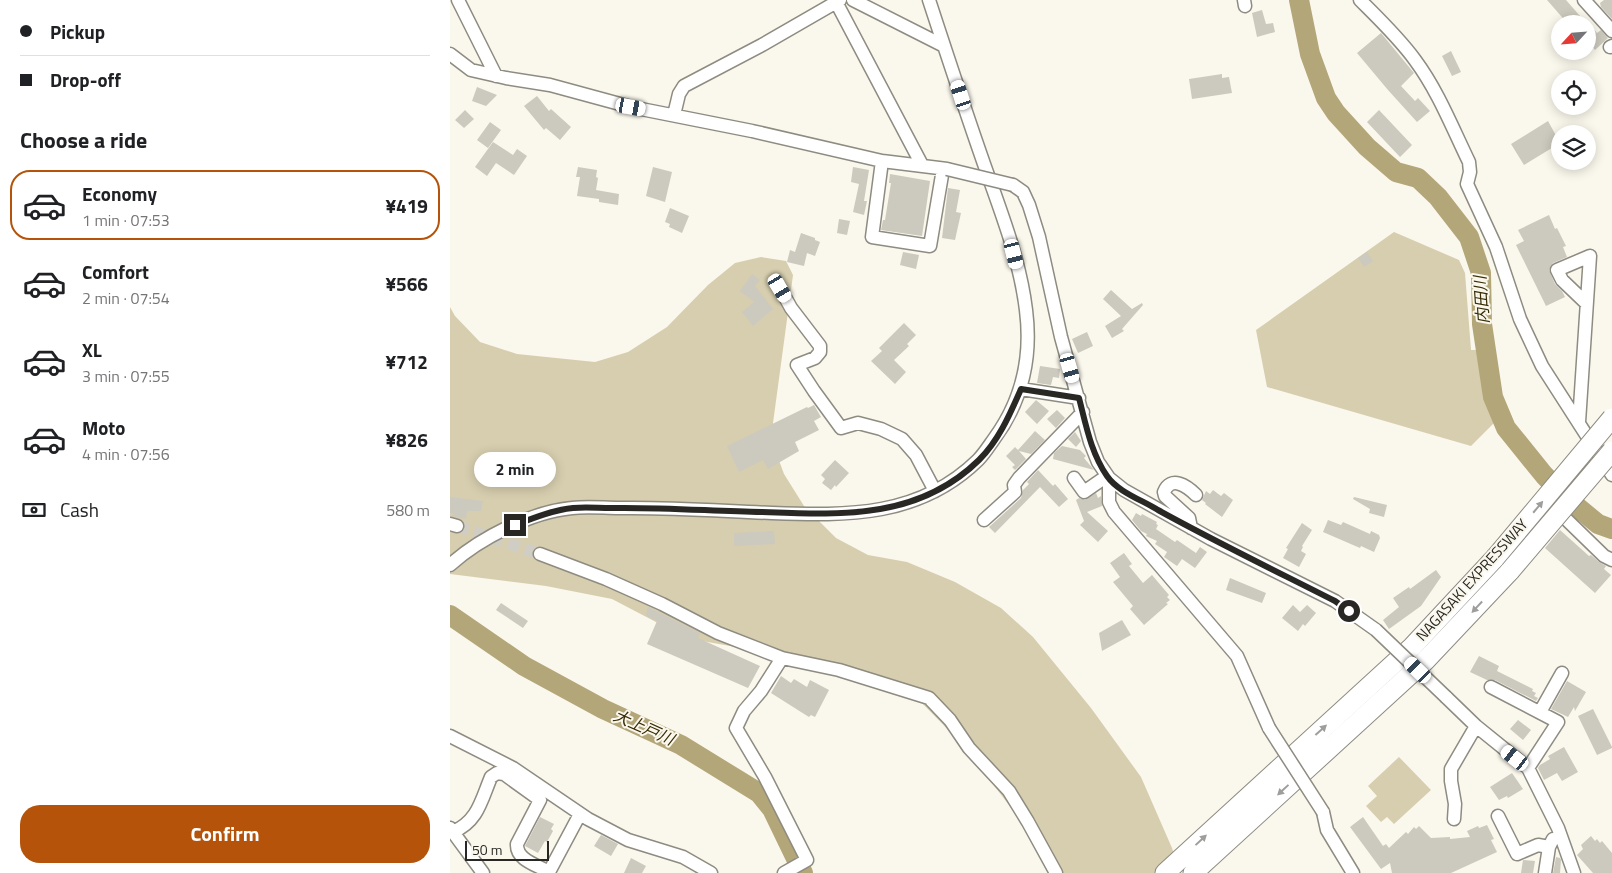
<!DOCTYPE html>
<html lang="en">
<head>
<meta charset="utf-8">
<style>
	:root { --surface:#fff; --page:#f2f2f2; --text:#202124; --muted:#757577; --line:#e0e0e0; --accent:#b45309 }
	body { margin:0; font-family:"Titillium Web","Noto Sans JP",sans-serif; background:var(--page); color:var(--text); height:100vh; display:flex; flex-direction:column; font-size:19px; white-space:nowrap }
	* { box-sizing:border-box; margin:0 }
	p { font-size:16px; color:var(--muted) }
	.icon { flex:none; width:28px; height:28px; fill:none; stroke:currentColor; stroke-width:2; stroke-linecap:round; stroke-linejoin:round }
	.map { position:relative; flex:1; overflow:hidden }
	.side { display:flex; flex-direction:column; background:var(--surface); width:450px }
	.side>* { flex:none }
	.top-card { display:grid; align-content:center; height:110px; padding:0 20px; background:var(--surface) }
	.needle { width:32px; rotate:244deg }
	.buttons { position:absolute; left:1101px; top:15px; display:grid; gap:10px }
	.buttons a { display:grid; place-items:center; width:45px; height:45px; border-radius:50%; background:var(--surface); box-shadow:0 2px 12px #0003; font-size:25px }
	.scale { position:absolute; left:15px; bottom:12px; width:84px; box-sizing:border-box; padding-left:5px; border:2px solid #282723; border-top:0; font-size:14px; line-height:18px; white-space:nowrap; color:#282723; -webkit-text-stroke:4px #faf7ec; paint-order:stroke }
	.end { position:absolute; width:22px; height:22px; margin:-11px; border:6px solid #282723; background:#fff; box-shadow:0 0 0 2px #fff }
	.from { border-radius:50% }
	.bubble { position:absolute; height:35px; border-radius:18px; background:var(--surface); box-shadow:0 2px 12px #0003; font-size:16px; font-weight:700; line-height:35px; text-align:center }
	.car { position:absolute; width:15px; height:30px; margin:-15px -8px; border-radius:6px; box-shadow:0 0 4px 1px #0007; background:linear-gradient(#fff 24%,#345 0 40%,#fff 0 76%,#345 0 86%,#fff 0) }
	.top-card b { display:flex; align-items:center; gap:18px; height:48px; font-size:19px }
	.top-card b+b { border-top:1px solid var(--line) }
	.top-card i { width:12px; height:12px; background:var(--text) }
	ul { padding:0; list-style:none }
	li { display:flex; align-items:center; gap:15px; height:70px; margin:0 10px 8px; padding:0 10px; border:2px solid transparent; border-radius:20px }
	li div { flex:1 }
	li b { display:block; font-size:19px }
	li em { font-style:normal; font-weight:700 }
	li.active { border-color:var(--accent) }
	li>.icon { width:45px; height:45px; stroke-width:1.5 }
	h2 { padding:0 20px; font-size:22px; line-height:60px }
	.pay { display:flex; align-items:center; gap:12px; height:55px; padding:0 20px; font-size:19px }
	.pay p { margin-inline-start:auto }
	.action { display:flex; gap:10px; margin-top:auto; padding:10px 20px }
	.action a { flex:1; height:58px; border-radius:20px; background:var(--accent); color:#fff; font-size:20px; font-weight:700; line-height:58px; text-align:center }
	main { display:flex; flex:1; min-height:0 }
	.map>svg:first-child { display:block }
	.green { fill:#d7ceaf }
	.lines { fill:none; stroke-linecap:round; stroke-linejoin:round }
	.river { stroke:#b3a679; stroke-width:20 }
	.building { fill:#ccc9be }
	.minor-tunnel { stroke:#d0cdc4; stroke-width:12; stroke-dasharray:12 6; stroke-linecap:butt }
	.minor-casing { stroke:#8e8b81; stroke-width:15 }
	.highway-casing { stroke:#8e8b81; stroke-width:21 }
	.minor { stroke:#fff; stroke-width:12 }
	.highway { stroke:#fff; stroke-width:19 }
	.minor-bridge-casing { stroke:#8e8b81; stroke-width:15; stroke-linecap:butt }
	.highway-bridge-casing { stroke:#8e8b81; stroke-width:21; stroke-linecap:butt }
	.minor-bridge { stroke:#fff; stroke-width:12 }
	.highway-bridge { stroke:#fff; stroke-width:19 }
	.oneway { fill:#9e9e9c }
	.route { stroke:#282723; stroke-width:6 }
	.labels { text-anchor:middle; stroke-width:4; stroke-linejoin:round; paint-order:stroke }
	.street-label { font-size:15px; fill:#282723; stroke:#faf7ec }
	.water-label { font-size:16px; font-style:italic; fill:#372d06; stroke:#faf7ec }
</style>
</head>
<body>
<main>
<section class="side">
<div class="top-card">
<b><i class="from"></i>Pickup</b>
<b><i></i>Drop-off</b>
</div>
<h2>Choose a ride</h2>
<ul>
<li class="active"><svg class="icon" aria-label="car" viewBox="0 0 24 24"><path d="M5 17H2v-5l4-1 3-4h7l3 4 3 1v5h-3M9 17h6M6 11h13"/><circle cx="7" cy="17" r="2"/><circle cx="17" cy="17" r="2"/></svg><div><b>Economy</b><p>1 min · 07:53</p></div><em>¥419</em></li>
<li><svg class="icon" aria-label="car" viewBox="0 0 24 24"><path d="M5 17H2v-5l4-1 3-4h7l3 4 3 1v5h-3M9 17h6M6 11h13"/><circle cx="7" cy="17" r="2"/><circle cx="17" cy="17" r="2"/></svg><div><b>Comfort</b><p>2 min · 07:54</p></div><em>¥566</em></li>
<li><svg class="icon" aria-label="car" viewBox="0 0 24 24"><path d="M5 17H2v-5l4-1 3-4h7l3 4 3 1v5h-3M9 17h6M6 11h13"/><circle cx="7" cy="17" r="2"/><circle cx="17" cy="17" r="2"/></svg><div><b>XL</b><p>3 min · 07:55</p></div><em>¥712</em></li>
<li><svg class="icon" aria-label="car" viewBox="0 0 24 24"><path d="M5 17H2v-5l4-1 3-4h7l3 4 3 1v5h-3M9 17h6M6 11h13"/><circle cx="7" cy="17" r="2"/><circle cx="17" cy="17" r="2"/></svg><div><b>Moto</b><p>4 min · 07:56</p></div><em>¥826</em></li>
</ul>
<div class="pay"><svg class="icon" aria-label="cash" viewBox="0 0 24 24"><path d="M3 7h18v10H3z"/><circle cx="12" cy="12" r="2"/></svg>Cash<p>580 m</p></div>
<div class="action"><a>Confirm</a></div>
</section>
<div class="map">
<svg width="1162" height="873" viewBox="0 0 1162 873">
	<rect width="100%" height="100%" fill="#faf7ec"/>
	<path class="green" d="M944 232 1009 260 1015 273 1021 350H1028L1044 423 1021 446 817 387 806 330Z
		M311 257 336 261 343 275 323 423 324 447 334 474 354 506 386 538 418 555 457 562 505 582 551 608 583 637 641 708 691 777 722 848 730 873H612L510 742 470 701 320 653 252 641 206 622 162 599 96 586 0 574V307L5 316 30 342 67 354 145 362 178 352 217 327 258 285 285 263Z
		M949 757 981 790 944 824 937 817 931 822 916 806 927 796 918 786Z"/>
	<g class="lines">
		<path class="river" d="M849 0 860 54 876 98 886 113 917 147 946 172 968 178 988 197 1019 237 1031 273 1032 324 1043 397 1056 428 1094 475 1114 496 1148 524 1162 529
			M0 615 74 666 153 709 231 745 309 793 322 809 353 873"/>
	</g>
	<path class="building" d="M1097 0H1116L1137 24H1118Z
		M1154 0H1162V19L1151 7 1150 3Z
		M812 10 816 24 823 23 825 32 807 37 802 13Z
		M1138 22 1147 33 1151 30 1158 38 1145 50 1138 41Z
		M931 33 964 73 951 86 965 101 968 98 980 111 967 122 938 90 907 53Z
		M1001 51 1011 72 1002 76 992 56Z
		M772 74V78L779 77 782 93 742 99 739 79Z
		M27 87 47 95 36 106 22 101Z
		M87 96 99 111 101 109 121 127 110 140 96 128 94 130 74 106Z
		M15 110 24 119 14 128 5 120Z
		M929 110 962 145 950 157 917 122Z
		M1098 121 1110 143 1074 165 1061 144Z
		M40 122 51 130 38 148 27 140Z
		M43 142 63 155 67 149 77 156 64 175 46 163 37 176 25 167Z
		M128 167 147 170 146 177 148 178 146 190 169 194 168 205 149 202V199L127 196 130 177H126Z
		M203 167 222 172 215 202 196 196Z
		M403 167 419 170 414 201H417L414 215 403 212 409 184 401 182Z
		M440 174 480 181 472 236 431 230 433 220H435L441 183H439Z
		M498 188 510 190 506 212 511 213 505 240 492 238Z
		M220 208 239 216 232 233 219 227 220 224 215 222Z
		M1099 215 1105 229 1107 228 1116 246 1113 247 1117 257 1103 263 1099 270 1105 284 1112 291 1115 297 1096 306 1066 245 1074 241 1068 230Z
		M389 219 400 221 397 235 387 233Z
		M351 233 365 238V240L370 242 365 256 357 253 354 266 337 262 340 250 345 252Z
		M453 252 469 255 466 269 450 265Z
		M917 252 923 261 914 267 908 258Z
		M302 274 310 280 305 286 323 309 303 326 292 312 304 302 290 291Z
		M661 290 682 309 692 303 693 305 672 329 674 331 662 338 655 326 671 316 653 299Z
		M454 323 466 335 457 344 459 346 444 360 456 372 445 384 421 361 432 351 429 348Z
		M637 332 643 346 628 353 622 339Z
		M590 366 610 369 609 378 603 377 601 385 587 383Z
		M586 400 599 411 587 424 575 412Z
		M364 405 371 417 364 421 369 430 345 442 349 451 318 469 313 460 289 472 277 446 357 407 358 408Z
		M607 410 615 418 606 428 597 419Z
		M585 431 595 440 581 454 569 451 576 459 565 470 562 467 565 465 556 456 565 447 568 450Z
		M625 432 631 441 626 447 618 439Z
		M612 446 630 450 636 456 634 458 644 470 603 459 604 453Z
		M385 460 399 473 386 487 385 485 381 490 372 483 375 479 371 475Z
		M588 470 603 486 605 484 618 499 609 507 590 487 545 533 539 527 571 498 573 490 579 484 577 482Z
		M763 490 771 496 774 493 783 500 772 517 755 504 756 503 752 500 756 491 760 494Z
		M646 493 648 498 651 496 652 506 637 512 658 531 648 542 630 525 634 521 626 500 629 498 635 500Z
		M0 497 33 501 31 511H17L16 519 2 516 3 513H0Z
		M904 497 937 505 934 517 919 513 920 509 903 499Z
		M686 513 691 516 692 514 707 522 706 524 708 525 706 529 725 542 727 540 746 553 750 547 757 552 745 568 732 559 727 566 714 557 717 552 705 544 707 541 696 536 697 534 691 531 682 520Z
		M878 520 891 525 893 522 920 534 921 531 929 535 930 538 924 552 911 546 910 548 873 532Z
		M852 523 862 530 852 546 853 547 851 551 856 554 849 567 833 558 838 549 836 548Z
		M1110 530 1139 556 1141 555 1149 562 1156 566 1154 569 1161 575 1145 593 1095 548Z
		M324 531 325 544 284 546V533Z
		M674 553 682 564 679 566 693 583 702 575 719 595 717 597 720 600 716 603 718 604 694 625 680 609 683 606 663 582 670 577 660 563Z
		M986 570 991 577 971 606 939 629 933 620 949 607 943 598 959 587 960 589Z
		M780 578 816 593 812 603 776 590Z
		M51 603 78 621 73 628 46 610Z
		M843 605 850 612 857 605 866 613 855 626 853 624 848 631 832 618Z
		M198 607 250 633 248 638 310 666 298 688 197 644 207 621 198 617 196 614Z
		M672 620 681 635 652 651 649 633Z
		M1029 656 1049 666 1047 671 1083 689 1082 691 1086 693 1084 696 1088 698 1086 701 1045 680H1037L1020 672Z
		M331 676 341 683 344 679 357 687 360 680 379 690 365 717 361 715 359 717 351 712 321 693Z
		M1117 681 1136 692 1125 711 1124 707 1118 717 1101 709Z
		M1143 709 1162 747V748L1147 755 1128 716Z
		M1068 720 1081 730 1073 740 1060 729Z
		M1114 747 1128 772 1112 781 1107 773 1094 780 1088 768 1090 765 1100 759 1098 756Z
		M1062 773 1073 789 1058 798 1057 796 1049 800 1040 787Z
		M90 817 104 824 101 829 103 831 97 842 95 841 88 853 75 846Z
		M913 817 933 846 936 844 939 848 956 832 958 834 964 827 966 829 969 826 981 838 1000 837V839L1020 837 1017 831 1028 826 1029 828 1037 825 1044 839 1041 840 1047 852 1001 873H942L940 863 931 869 900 827Z
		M151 835 168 844 161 856 144 846Z
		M1141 836 1145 841 1147 839 1150 843 1152 841 1162 853V873H1143L1127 855 1133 849 1131 845Z
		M1106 857 1110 858 1111 860 1110 873H1103Z
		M181 858 196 866 192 873H174Z
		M1073 860 1085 861 1083 873H1071Z"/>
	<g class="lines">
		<path class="minor-tunnel" d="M7 526 90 554"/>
		<defs>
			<path id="minor" d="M8 0 46 76
				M385 0 472 165
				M403 0 494 46
				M794 0 795 6
				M910 0C929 19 949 38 965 60 988 91 1002 127 1019 162L1020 172 1017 184 1046 247 1070 319 1092 366 1162 475
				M1134 0 1162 31
				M1160 47 1162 46
				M0 54 21 70 56 78 100 85 181 107 302 131 432 161 497 169
				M224 115 229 94 234 86 312 45 390 0
				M432 161 422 237 480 246 493 169
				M563 185 573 192 579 205 589 237 611 337 640 442 648 462 659 478 674 490 761 539 885 601 926 630
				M330 288 341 308 370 346V352L365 358 347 365 364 391 391 428 408 423 431 429 452 439 466 455 485 491
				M571 389 629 398
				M1129 422 1140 256 1107 270 1112 280 1136 303
				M624 478 634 492 657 476
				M659 478V502L664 512 787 656 819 728
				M534 520 565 492 564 485 569 478 633 412
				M1117 520 1154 556 1162 560
				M0 524 7 526
				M741 528 739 518 715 496 714 492C721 475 737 486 746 495
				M90 554 156 579 212 604 268 633 332 658 389 670 479 698 500 720 519 748 559 791 578 822 606 873
				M0 565C30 538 81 512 122 508 138 506 154 508 169 508 220 507 271 511 322 513 397 516 470 517 528 460 534 454 539 446 544 439 572 401 582 357 576 310 570 260 551 212 534 164 515 110 497 55 479 0
				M332 658 311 691 294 711 286 728 315 777 357 860 334 873
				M1041 687 1108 722 1078 768
				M996 697 1026 726 1078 768 1108 828 1124 873
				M1090 712 1112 673
				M0 736 63 768 138 819 178 840 233 857 261 873
				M873 812 877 830 903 873
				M1048 816 1067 854 1088 845 1099 847
				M1004 819 1005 804 1001 781V769L1026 726
				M0 828 33 873
				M3 832C28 821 31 801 41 777L47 773 54 774 90 800 67 844C66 860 87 865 99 872L130 814
				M1095 873 1099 847 1103 839"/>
			<path id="highway" d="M715 873 962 647 1045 558
				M743 873 975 661 1060 571"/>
		</defs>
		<use href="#minor" class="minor-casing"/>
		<use href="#highway" class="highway-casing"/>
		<use href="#minor" class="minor"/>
		<use href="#highway" class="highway"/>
		<defs>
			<path id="minor-bridge" d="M497 169 563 185
				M926 630 996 697
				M819 728 873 812"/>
			<path id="highway-bridge" d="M1045 558 1162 418
				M1060 571 1162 451"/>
		</defs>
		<use href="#minor-bridge" class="minor-bridge-casing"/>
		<use href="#highway-bridge" class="highway-bridge-casing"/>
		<use href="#minor-bridge" class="minor-bridge"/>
		<use href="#highway-bridge" class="highway-bridge"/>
	</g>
	<defs><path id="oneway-solid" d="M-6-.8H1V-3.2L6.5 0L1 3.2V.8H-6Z" transform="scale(1.25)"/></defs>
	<g class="oneway">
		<use href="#oneway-solid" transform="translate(1088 507) rotate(-50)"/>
		<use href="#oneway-solid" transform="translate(1027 607) rotate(133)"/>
		<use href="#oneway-solid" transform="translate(871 730) rotate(-42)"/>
		<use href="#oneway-solid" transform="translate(833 790) rotate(137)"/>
		<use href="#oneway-solid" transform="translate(751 840) rotate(-43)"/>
	</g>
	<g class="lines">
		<path class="route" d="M65 525C83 518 103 510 123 508 135 507 148 508 161 508 211 507 261 511 312 512 390 515 468 520 529 460 549 440 560 414 571 389L629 398C636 425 641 453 657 476 668 492 692 500 708 510 766 542 826 571 885 601L899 611"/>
	</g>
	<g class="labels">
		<g class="street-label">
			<text transform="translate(1022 580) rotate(-48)" y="5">NAGASAKI EXPRESSWAY</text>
		</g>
		<g class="water-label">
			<text transform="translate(1031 300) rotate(-94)" y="6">内田川</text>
			<text transform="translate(194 727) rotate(24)" y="6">大上戸川</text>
		</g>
	</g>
</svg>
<div class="buttons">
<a><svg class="needle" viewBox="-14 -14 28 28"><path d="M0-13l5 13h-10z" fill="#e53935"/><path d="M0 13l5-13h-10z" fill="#757577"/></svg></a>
<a><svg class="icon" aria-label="locate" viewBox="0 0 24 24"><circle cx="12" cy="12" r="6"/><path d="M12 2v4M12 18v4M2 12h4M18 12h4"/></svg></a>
<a><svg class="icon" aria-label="layers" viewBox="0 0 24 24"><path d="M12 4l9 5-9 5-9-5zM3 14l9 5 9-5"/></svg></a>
</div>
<div class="scale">50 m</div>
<i class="end from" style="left:899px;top:611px"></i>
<i class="end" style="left:65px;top:525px"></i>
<div class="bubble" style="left:24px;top:452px;width:82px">2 min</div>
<i class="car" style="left:511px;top:95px;rotate:342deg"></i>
<i class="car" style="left:181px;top:107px;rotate:100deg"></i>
<i class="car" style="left:564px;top:254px;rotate:166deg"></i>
<i class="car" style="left:330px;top:288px;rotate:149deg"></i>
<i class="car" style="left:620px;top:368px;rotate:164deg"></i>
<i class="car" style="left:968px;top:670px;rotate:314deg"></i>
<i class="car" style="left:1065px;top:758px;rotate:308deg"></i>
</div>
</main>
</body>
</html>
